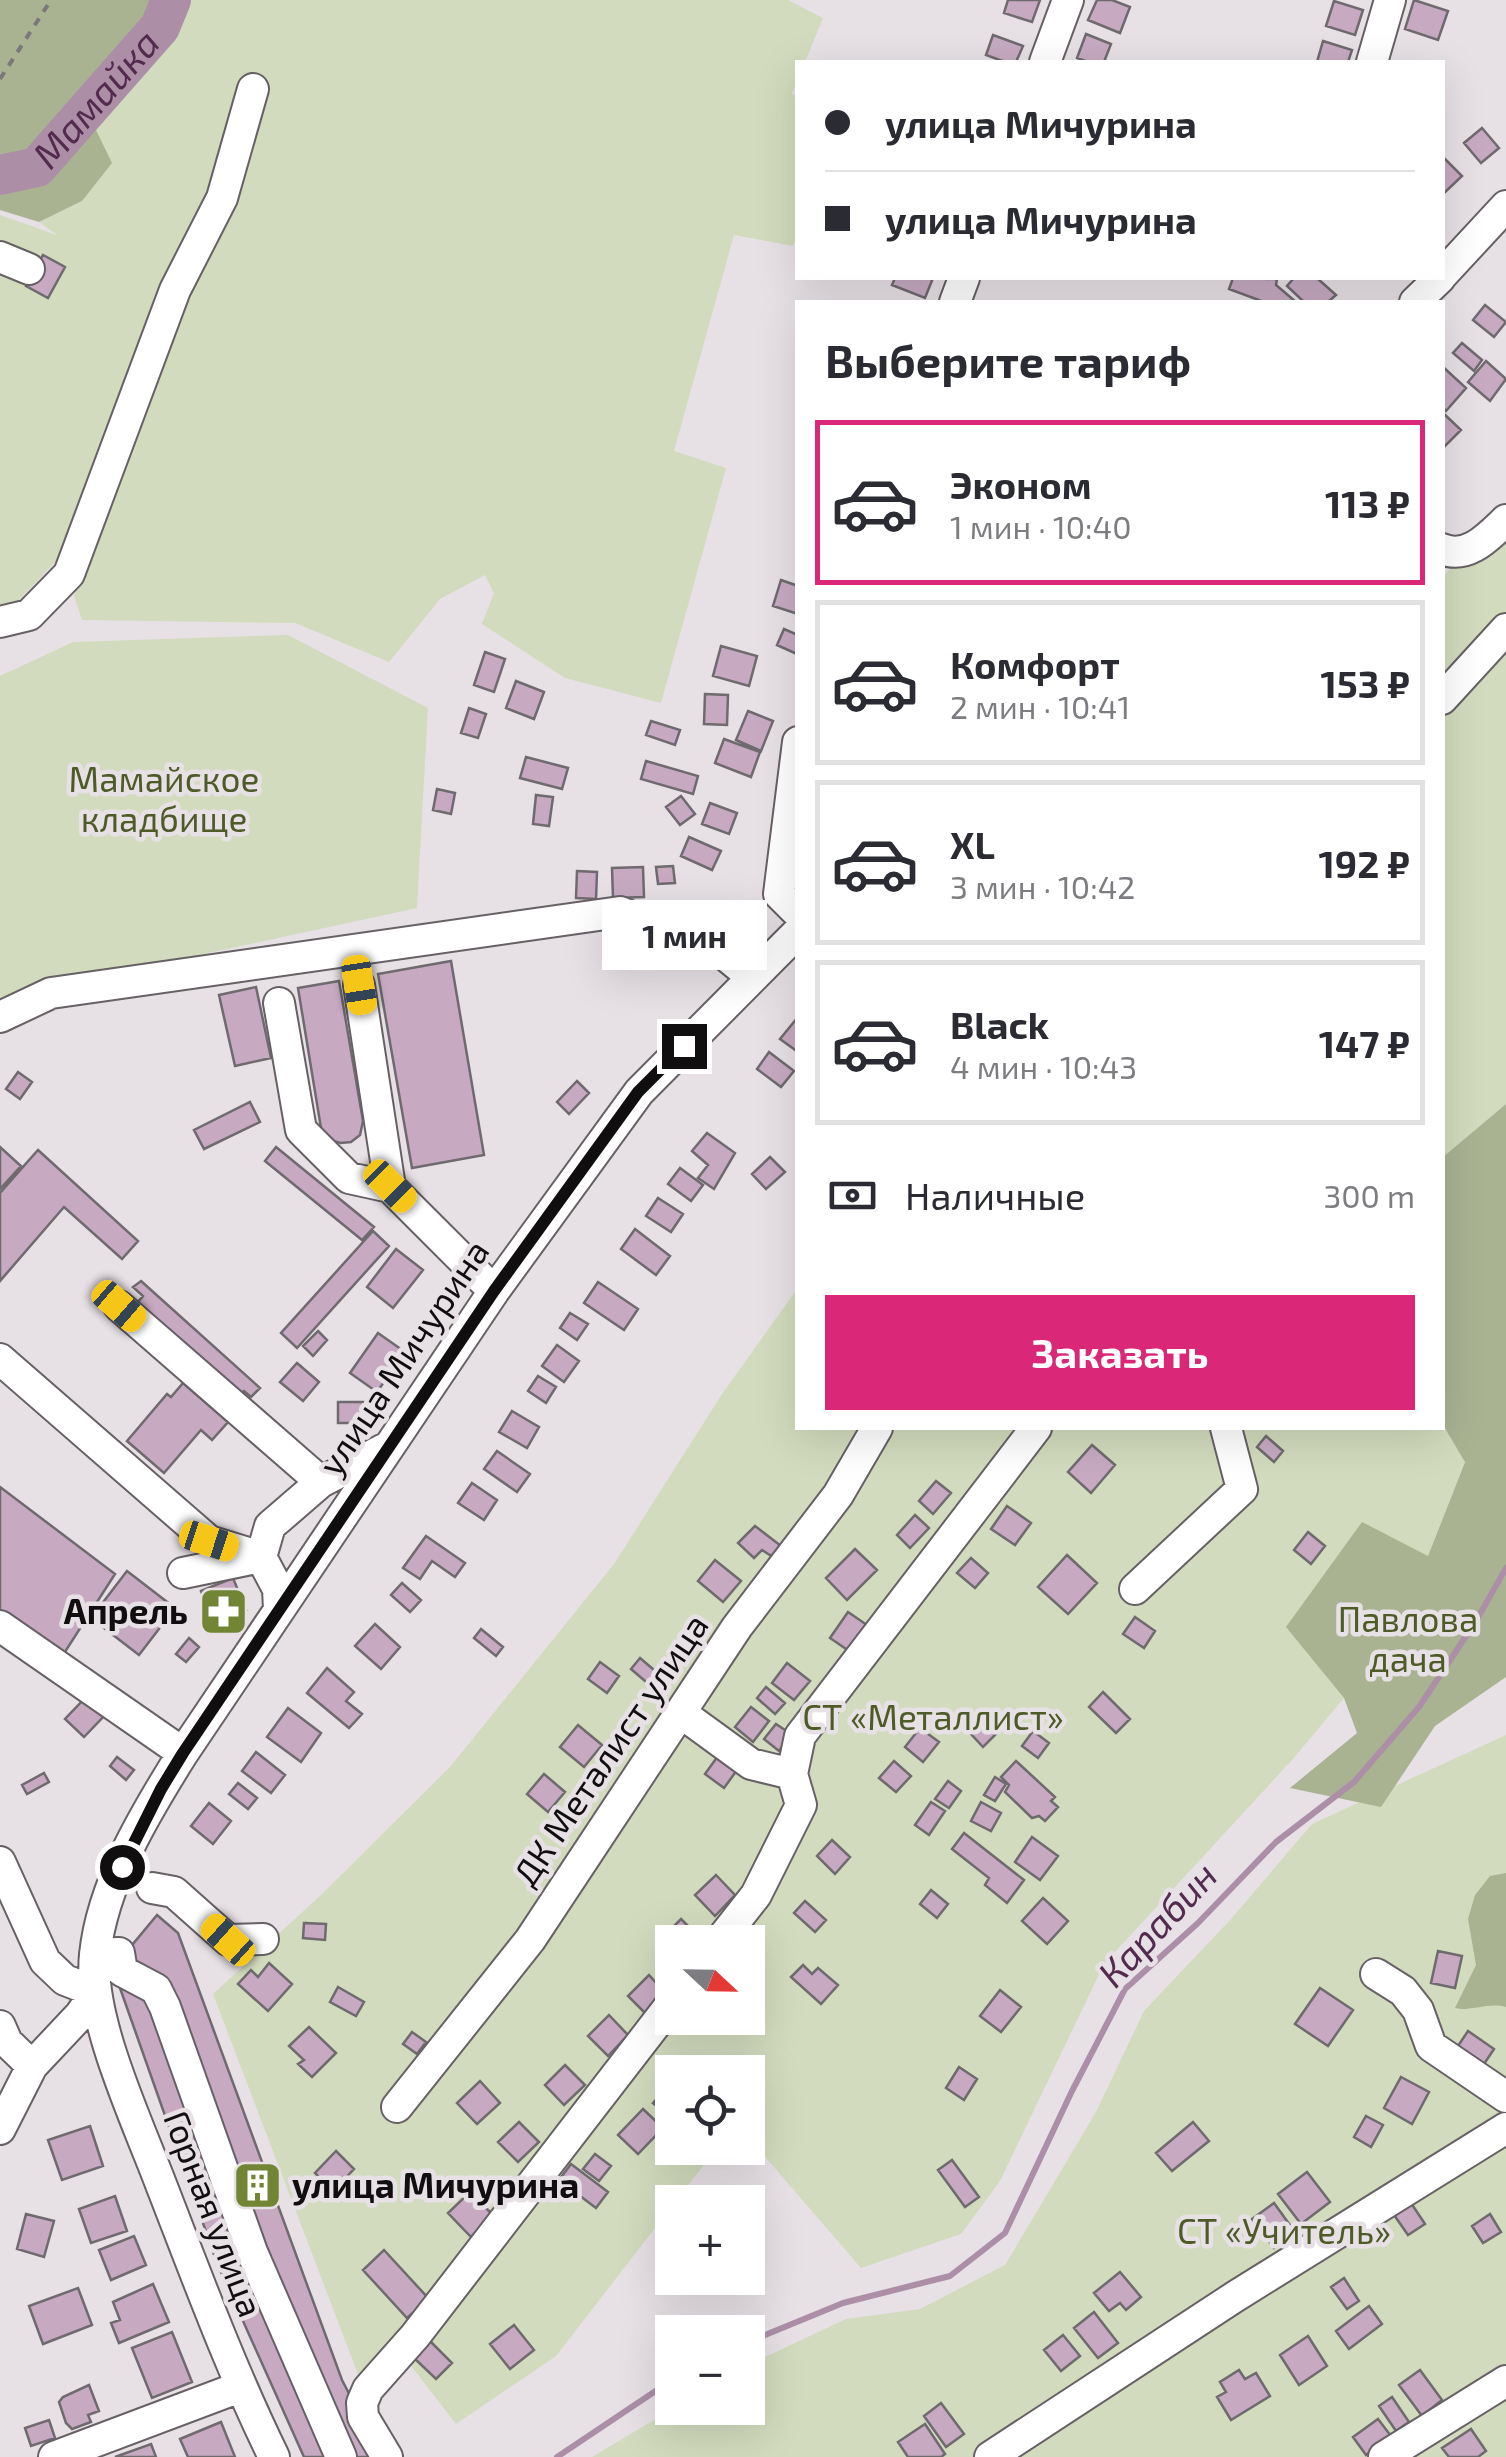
<!DOCTYPE html>
<html lang="ru">
<head>
<meta charset="utf-8">
<style>
	:root { --surface:#fff; --page:#f2f2f3; --text:#2b2b33; --muted:#7c7c81; --line:#e1e1e2; --accent:#db2777 }
	body { margin:0; font-family:"Exo 2",sans-serif; background:var(--page); color:var(--text); height:100vh; display:flex; flex-direction:column; font-size:38px; white-space:nowrap }
	* { box-sizing:border-box; margin:0 }
	p { font-size:32px; color:var(--muted) }
	.icon { flex:none; width:55px; height:55px; fill:none; stroke:currentColor; stroke-width:2; stroke-linecap:round; stroke-linejoin:round }
	.map { position:relative; flex:1; overflow:hidden }
	.details { position:absolute; left:795px; top:300px; width:650px; height:1130px; display:flex; flex-direction:column; background:var(--surface); border-radius:0px; box-shadow:0 10px 40px #0002 }
	.details>* { flex:none }
	.guide { position:absolute; left:795px; top:60px; width:650px; height:220px; border-radius:0px; box-shadow:0 10px 40px #0002; display:grid; align-content:center; height:220px; padding:0 30px; background:var(--surface) }
	.needle { width:65px; rotate:112deg }
	.buttons { position:absolute; left:655px; top:1925px; display:grid; gap:20px }
	.buttons a { display:grid; place-items:center; width:110px; height:110px; border-radius:0px; background:var(--surface); box-shadow:0 10px 40px #0002; font-size:50px }
	.end { position:absolute; width:45px; height:45px; margin:-22px; border:12px solid #100e0f; background:#fff; box-shadow:0 0 0 5px #fff }
	.from { border-radius:50% }
	.bubble { position:absolute; height:70px; border-radius:0px; background:var(--surface); box-shadow:0 10px 40px #0002; font-size:32px; font-weight:700; line-height:70px; text-align:center }
	.car { position:absolute; width:30px; height:60px; margin:-30px -15px; border-radius:12px; box-shadow:0 0 8px 2px #0007; background:linear-gradient(#f5c518 24%,#345 0 40%,#f5c518 0 76%,#345 0 86%,#f5c518 0) }
	.guide b { display:flex; align-items:center; gap:35px; height:95px; font-size:38px }
	.guide b+b { border-top:2px solid var(--line) }
	.guide i { width:25px; height:25px; background:var(--text) }
	ul { padding:0; list-style:none }
	li { display:flex; align-items:center; gap:30px; height:165px; margin:0 20px 15px; padding:0 10px; border:5px solid var(--line); border-radius:0px }
	li div { flex:1 }
	li b { display:block; font-size:38px }
	li em { font-style:normal; font-weight:700 }
	li.current { border-color:var(--accent) }
	li>.icon { width:90px; height:90px; stroke-width:1.5 }
	h2 { padding:0 30px; font-size:45px; line-height:120px }
	.pay { display:flex; align-items:center; gap:25px; height:110px; padding:0 30px; font-size:38px }
	.pay p { margin-inline-start:auto }
	.action { display:flex; gap:20px; margin-top:auto; padding:20px 30px }
	.action a { flex:1; height:115px; border-radius:0px; background:var(--accent); color:#fff; font-size:40px; font-weight:700; line-height:115px; text-align:center }
	.map>svg:first-child { display:block }
	.green { fill:#d2dbbd; fill-rule:evenodd }
	.forest { fill:#a9b392 }
	.lines { fill:none; stroke-linecap:round; stroke-linejoin:round }
	.stream { stroke:#ac8fa7; stroke-width:6 }
	.river { stroke:#ac8fa7; stroke-width:40 }
	.building { fill:#c7aac2; stroke:#6f6a6e; stroke-width:2.5 }
	.minor-casing { stroke:#676166; stroke-width:34 }
	.path { stroke:#7b777a; stroke-width:4; stroke-dasharray:8 8; stroke-linecap:butt }
	.minor { stroke:#fff; stroke-width:30 }
	.route { stroke:#100e0f; stroke-width:12 }
	.labels { text-anchor:middle; stroke-width:9; stroke-linejoin:round; paint-order:stroke }
	.park-label { font-size:35px; fill:#4e5b26; stroke:#e7e1e6 }
	.street-label { font-size:35px; fill:#100e0f; stroke:#e7e1e6 }
	.poi-label { font-size:35px; font-weight:bold; fill:#100e0f; stroke:#e7e1e6; text-anchor:end }
	.water-label { font-size:38px; font-style:italic; fill:#532b4e; stroke:#e7e1e6 }
</style>
</head>
<body>
<div class="map">
<svg width="1506" height="2457" viewBox="0 0 1506 2457">
	<rect width="100%" height="100%" fill="#e7e1e6"/>
	<path class="green" d="M184 0H788L823 18 805 62H798L797 81 792 94 798 96V231L793 246 734 235 674 451 726 468 661 703 565 678 482 624 494 593 485 575 440 599 389 662 295 623 82 620 74 596 180 291 172 290 58 559 17 602 0 607V215L57 235 39 222 82 201 94 126 172 30Z
		M1506 505V1104L1443 1157V577Z
		M288 635 428 708 417 908 0 998V676L73 642Z
		M797 1289 798 1428 1443 1425 1465 1461 1428 1556 1286 1626 1344 1698 1292 1760 1104 1964 1000 2181 961 2234 861 2268 748 2137V2072H672V2148H717L556 2356 456 2424 395 2345 361 2382 213 1994 321 1895 450 1767 614 1564 722 1394ZM672 1942H748V2018H672Z
		M1506 1735V2457H592L674 2408H748V2365L846 2319 920 2309 1005 2265 1096 2112 1144 2011 1232 1918 1312 1824Z"/>
	<path class="forest" d="M0 0H184L172 30 94 126 112 163 82 201 39 222 0 210Z
		M1506 1104V1677L1435 1726 1381 1807 1290 1788 1357 1733 1344 1698 1286 1627 1362 1522 1428 1556 1465 1462 1443 1425V1157Z
		M1506 1873V2007C1487 2002 1472 2012 1455 2008L1476 1965 1468 1919 1475 1895 1490 1876Z"/>
	<g class="lines">
		<path class="stream" d="M748 2342 843 2303 950 2276 1005 2233 1072 2091 1125 1989 1198 1923 1276 1842 1354 1782 1419 1707 1476 1621 1506 1568
			M557 2457 672 2380"/>
		<path class="river" id="s1" d="M0 175 37 167 160 27 171 0"/>
	</g>
	<path class="building" d="M1008 0H1040L1032 22 1004 13Z
		M1097 0H1112L1130 7 1120 33 1088 20Z
		M1414 0 1448 11 1438 40 1405 29Z
		M1334 1 1363 10 1355 35 1326 26Z
		M1086 34 1111 44 1104 62H1088L1077 58Z
		M993 35 1023 46 1016 62H1005L986 55Z
		M1323 41 1352 50 1348 62H1317Z
		M1482 128 1499 148 1481 163 1464 143Z
		M1442 156 1462 176 1442 195Z
		M43 255 65 267 48 298 26 286Z
		M895 278H933L925 298 892 285Z
		M1233 278 1277 279 1276 285 1296 302H1264L1229 289Z
		M1294 278H1317L1336 295 1328 302H1304L1287 286Z
		M1485 305 1506 322 1494 337 1473 320Z
		M1462 343 1482 360 1474 371 1453 353Z
		M1486 361 1506 379 1490 401 1468 382Z
		M1442 366 1466 388 1446 411 1442 407Z
		M1442 412 1461 430 1442 449Z
		M781 580 798 586V614L773 606Z
		M784 629 798 635 797 654 777 645Z
		M721 646 757 656 749 686 713 676Z
		M485 652 505 659 494 692 474 685Z
		M516 681 544 692 534 719 506 708Z
		M705 694 728 695 727 725 704 724Z
		M469 708 486 714 478 738 461 733Z
		M748 711 773 721 761 751 736 740Z
		M651 721 680 730 675 745 646 735Z
		M724 739 760 752 751 777 715 763Z
		M526 757 568 768 562 789 520 778Z
		M646 761 698 776 693 794 641 779Z
		M437 789 455 793 451 814 433 810Z
		M536 795 553 797 549 826 533 824Z
		M681 796 695 814 680 825 666 807Z
		M710 803 737 813 729 834 702 824Z
		M689 837 721 851 712 870 681 856Z
		M673 866 675 883 658 884 656 867Z
		M643 867 644 897 613 898 612 868Z
		M577 871 597 872 596 899 576 898Z
		M451 961 484 1155 412 1168 378 974Z
		M339 981 363 1121 360 1135 351 1142 341 1143 329 1140 321 1128 298 988Z
		M256 987 271 1058 235 1066 219 995Z
		M798 1017V1052L780 1039Z
		M769 1052 794 1071 781 1087 757 1069Z
		M18 1072 32 1082 20 1099 6 1089Z
		M577 1081 589 1093 569 1114 557 1102Z
		M250 1102 260 1122 204 1149 194 1130Z
		M707 1133 735 1153 714 1189 698 1178 708 1165 692 1151Z
		M0 1147 21 1166 0 1189Z
		M276 1147 374 1227 362 1240 265 1161Z
		M38 1150 138 1241 122 1259 64 1207 0 1281V1193Z
		M770 1157 785 1172 766 1189 752 1174Z
		M680 1168 703 1185 691 1201 668 1184Z
		M658 1198 683 1214 671 1232 646 1216Z
		M635 1229 670 1256 656 1275 621 1249Z
		M373 1231 389 1246 297 1348 281 1333Z
		M396 1249 423 1270 393 1308 367 1287Z
		M141 1281 260 1388 251 1397 244 1391 239 1394 137 1303 143 1296 133 1287Z
		M598 1282 638 1309 624 1330 584 1303Z
		M570 1313 588 1324 577 1340 560 1328Z
		M318 1331 327 1340 313 1356 303 1346Z
		M378 1333 405 1352 377 1392 350 1373Z
		M557 1345 579 1361 564 1382 542 1366Z
		M297 1363 319 1382 303 1401 280 1382Z
		M538 1376 556 1387 546 1403 528 1391Z
		M183 1383 228 1422 212 1440 201 1430 164 1473 127 1441 167 1394 171 1397Z
		M338 1402H367L368 1411 376 1417 368 1429 358 1423H338Z
		M512 1411 539 1427 527 1448 499 1432Z
		M1266 1436 1283 1451 1274 1462 1257 1447Z
		M1092 1445 1115 1465 1091 1493 1068 1472Z
		M497 1451 530 1474 517 1492 484 1469Z
		M936 1481 951 1493 933 1514 919 1501Z
		M472 1483 497 1500 484 1520 458 1503Z
		M0 1487 115 1574 63 1655 0 1610Z
		M1007 1506 1031 1523 1015 1545 991 1529Z
		M915 1515 929 1528 910 1548 897 1535Z
		M755 1526 781 1546 773 1557 762 1550 754 1558 738 1543Z
		M1308 1532 1325 1546 1311 1564 1294 1550Z
		M426 1536 465 1563 455 1577 432 1561 420 1579 403 1568Z
		M855 1549 877 1570 847 1600 826 1578Z
		M1067 1555 1097 1583 1068 1614 1038 1587Z
		M971 1558 988 1573 975 1588 957 1573Z
		M715 1560 741 1581 723 1602 698 1581Z
		M127 1571 175 1608 139 1655 91 1618Z
		M233 1578 246 1610 214 1623 201 1591Z
		M402 1583 421 1600 410 1612 391 1595Z
		M848 1612 867 1625 849 1651 830 1638Z
		M1135 1617 1155 1631 1144 1648 1123 1634Z
		M375 1624 400 1647 381 1669 355 1646Z
		M481 1629 503 1647 496 1656 474 1638Z
		M189 1638 199 1647 186 1662 176 1654Z
		M640 1658 661 1676 652 1687 631 1669Z
		M600 1662 619 1676 607 1693 588 1679Z
		M787 1663 810 1681 794 1700 772 1683Z
		M327 1668 354 1692 346 1701 362 1714 349 1728 307 1693Z
		M766 1687 785 1703 775 1714 757 1698Z
		M1103 1692 1130 1719 1116 1733 1089 1707Z
		M86 1697 105 1715 84 1737 65 1719Z
		M751 1707 769 1721 753 1742 735 1727Z
		M288 1708 321 1733 301 1762 267 1737Z
		M984 1722 996 1734 983 1747 971 1734Z
		M776 1724 791 1734 779 1751 764 1739Z
		M578 1725 602 1745 584 1767 560 1747Z
		M920 1728 939 1742 923 1762 905 1747Z
		M1033 1731 1049 1743 1038 1758 1022 1746Z
		M256 1752 285 1775 271 1793 242 1771Z
		M718 1756 737 1770 724 1788 705 1774Z
		M117 1757 134 1770 126 1780 110 1766Z
		M894 1761 911 1776 896 1792 879 1778Z
		M1016 1761 1055 1797 1051 1801 1058 1807 1045 1821 1039 1816 1032 1818 1005 1792 1009 1785 1001 1777Z
		M44 1773 49 1782 27 1794 22 1785Z
		M544 1774 565 1792 548 1812 527 1794Z
		M995 1777 1006 1784 995 1801 984 1795Z
		M948 1781 961 1791 949 1808 935 1799Z
		M238 1783 257 1798 248 1809 229 1794Z
		M931 1802 945 1811 929 1835 915 1825Z
		M981 1802 1001 1813 991 1831 971 1821Z
		M209 1803 231 1821 213 1844 191 1826Z
		M964 1833 1024 1880 1007 1903 985 1885 989 1878 952 1849Z
		M1032 1837 1058 1856 1040 1880 1015 1862Z
		M832 1840 850 1857 835 1874 817 1856Z
		M716 1875 735 1895 715 1916 695 1895Z
		M931 1890 948 1904 937 1918 920 1904Z
		M1043 1898 1068 1921 1047 1944 1022 1921Z
		M805 1901 826 1920 815 1932 794 1913Z
		M157 1915 178 1933 342 2380 382 2457H354L318 2385 172 1992 128 1958 133 1944Z
		M681 1919 701 1939 697 1942H672V1951L661 1939Z
		M304 1923 326 1924 325 1940 303 1938Z
		M1438 1951 1462 1956 1455 1988 1431 1983Z
		M269 1963 292 1984 268 2011 238 1984 251 1970 258 1977Z
		M803 1965 812 1974 818 1968 838 1985 821 2004 791 1977Z
		M649 1975 668 1996 648 2016 628 1996Z
		M137 1983 156 2012 328 2457H304L217 2263 120 1988Z
		M338 1987 364 2002 356 2016 330 2002Z
		M1320 1988 1353 2010 1328 2046 1295 2024Z
		M1000 1990 1021 2007 1001 2032 980 2016Z
		M609 2015 628 2035 608 2056 588 2036Z
		M309 2027 336 2053 312 2077 298 2064 304 2060 289 2046Z
		M1468 2031 1494 2049 1482 2067 1456 2049Z
		M412 2032 426 2042 417 2054 403 2044Z
		M565 2065 585 2085 564 2105 545 2085Z
		M959 2067 977 2079 964 2100 946 2088Z
		M1401 2077 1429 2092 1412 2124 1384 2108Z
		M480 2081 500 2103 477 2124 457 2103Z
		M672 2081V2119L653 2103Z
		M643 2109 663 2128 638 2154 618 2135Z
		M1366 2116 1383 2125 1371 2147 1354 2137Z
		M519 2122 539 2142 518 2162 498 2142Z
		M1193 2122 1209 2141 1172 2171 1156 2153Z
		M90 2126 103 2166 62 2180 48 2140Z
		M336 2151 354 2169 333 2191 315 2173Z
		M595 2154 611 2166 599 2181 583 2169Z
		M952 2160 979 2197 965 2207 938 2170Z
		M571 2164 608 2192 596 2208 559 2180Z
		M1307 2172 1330 2202 1301 2224 1278 2194Z
		M470 2192 493 2215 471 2237 448 2213Z
		M115 2196 127 2231 91 2243 79 2209Z
		M1409 2200 1425 2224 1408 2235 1392 2212Z
		M1274 2203 1295 2232 1274 2248 1252 2219Z
		M26 2214 54 2221 44 2257 17 2249Z
		M1490 2214 1501 2232 1483 2243 1472 2226Z
		M134 2236 146 2265 111 2280 99 2250Z
		M384 2250 429 2299 407 2318 363 2270Z
		M1120 2272 1141 2297 1126 2310 1120 2303 1109 2311 1094 2293Z
		M1344 2278 1359 2301 1347 2309 1331 2287Z
		M153 2284 169 2322 119 2343 111 2323 120 2320 113 2302Z
		M78 2288 92 2325 43 2344 29 2306Z
		M1369 2306 1382 2324 1349 2349 1336 2331Z
		M1094 2312 1118 2343 1098 2358 1074 2328Z
		M514 2325 534 2350 510 2369 490 2344Z
		M172 2332 192 2382 152 2398 132 2348Z
		M1063 2335 1080 2356 1061 2371 1044 2350Z
		M1308 2336 1327 2366 1299 2385 1280 2355Z
		M430 2341 452 2363 436 2379 414 2358Z
		M1239 2370 1245 2379 1256 2373 1270 2396 1231 2420 1217 2397 1226 2392 1220 2382Z
		M1420 2370 1442 2400 1422 2416 1399 2385Z
		M89 2385 99 2411 88 2415 91 2422 72 2429 66 2423 59 2402 63 2397Z
		M1392 2397 1409 2422 1396 2431 1379 2406Z
		M941 2403 964 2434 946 2447 924 2416Z
		M1378 2419 1391 2436 1366 2455 1353 2437Z
		M49 2420 55 2438 31 2446 25 2428Z
		M221 2422 235 2457H188L180 2439Z
		M925 2424 945 2454 941 2457H908L898 2442Z
		M1471 2429 1486 2451 1478 2457H1449L1442 2448Z
		M151 2444 156 2457H115Z"/>
	<g class="lines">
		<defs>
			<path id="minor" d="M1045 62 1068 0
				M1372 62 1390 0
				M0 257 29 269
				M1442 275 1506 206
				M955 302 964 278
				M1415 302 1440 278
				M1442 549C1468 560 1489 536 1506 520
				M0 622 29 615 69 574 175 290 222 198 253 89
				M1442 699 1506 629
				M798 742 779 894 798 913
				M359 985 390 1187 494 1291
				M279 1003 301 1130 349 1178 390 1187
				M0 1017 51 993 620 912 724 954 752 977
				M119 1306 321 1482
				M0 1359 209 1541 261 1557 183 1573
				M1135 1589 1242 1489 1226 1428
				M279 1609 278 1589 261 1557 270 1526 321 1482 384 1449
				M0 1626 183 1753
				M681 1713 751 1764 792 1774
				M0 1862 45 1961 65 1980 96 1992
				M152 1888 174 1892 228 1940 263 1939
				M719 1942 756 1895 801 1805 792 1774 800 1736 1036 1428
				M95 1954 119 1953 122 1971 156 1989 165 2007 252 2252 341 2457
				M1376 1974 1403 1991 1418 2010 1431 2046 1506 2097
				M0 2026 7 2042 32 2066
				M397 2107 530 1940 737 1627 838 1495 877 1428
				M0 2129 32 2066 80 2015 96 1992
				M54 2457 240 2387
				M274 2457C229 2365 194 2269 157 2174 135 2117 88 2015 95 1955 102 1884 146 1812 183 1753L494 1291 639 1092 798 932
				M387 2457 363 2417 362 2403 368 2389 415 2336 672 2003
				M990 2457 1236 2296 1506 2128
				M1384 2457 1506 2381"/>
		</defs>
		<use href="#minor" class="minor-casing"/>
		<path class="path" d="M0 79 51 0"/>
		<use href="#minor" class="minor"/>
	</g>
	<g class="lines">
		<path class="route" d="M122 1867 161 1789 183 1753 494 1291 638 1092 684 1046"/>
	</g>
	<defs>
		<symbol id="pharmacy-square" viewBox="-11 -11 22 22"><rect x="-9" y="-9" width="18" height="18" rx="4" fill="#728535" stroke="#e7e1e6"/><path d="M-2-6h4v4h4v4h-4v4h-4v-4h-4v-4h4Z" fill="#fff"/></symbol>
		<symbol id="building-square" viewBox="-11 -11 22 22"><rect x="-9" y="-9" width="18" height="18" rx="4" fill="#728535" stroke="#e7e1e6"/><path d="M-4-6H4V6H1V3H-1V6H-4ZM-2.5-4.3h1.7v1.8h-1.7ZM.8-4.3h1.7v1.8H.8ZM-2.5-1h1.7V.8h-1.7ZM.8-1h1.7V.8H.8Z" fill="#fff"/></symbol>
	</defs>
	<g fill-rule="evenodd">
		<use href="#pharmacy-square" x="196" y="1584" width="55" height="55"/>
		<use href="#building-square" x="230" y="2158" width="55" height="55"/>
	</g>
	<g class="labels">
		<g class="park-label">
			<text x="164" y="792">Мамайское<tspan x="164" dy="40">кладбище</tspan></text>
			<text x="1408" y="1632">Павлова<tspan x="1408" dy="40">дача</tspan></text>
			<text x="933" y="1730">СТ «Металлист»</text>
			<text x="1284" y="2244">СТ «Учитель»</text>
		</g>
		<g class="street-label">
			<text transform="translate(404 1358) rotate(-56)" y="12">улица Мичурина</text>
			<text transform="translate(611 1750) rotate(-56)" y="12">ДК Металист улица</text>
			<text transform="translate(213 2214) rotate(69)" y="12">Горная улица</text>
		</g>
		<g class="poi-label">
			<text x="188" y="1624">Апрель</text>
			<text x="292" y="2198" text-anchor="start">улица Мичурина</text>
		</g>
		<g class="water-label">
			<text dy="13" stroke="none"><textPath href="#s1" startOffset="128">Мамайка</textPath></text>
			<text transform="translate(1158 1925) rotate(-47)" y="13">Карабин</text>
		</g>
	</g>
</svg>
<div class="buttons">
<a><svg class="needle" viewBox="-14 -14 28 28"><path d="M0-13l5 13h-10z" fill="#e53935"/><path d="M0 13l5-13h-10z" fill="#7c7c81"/></svg></a>
<a><svg class="icon" aria-label="locate" viewBox="0 0 24 24"><circle cx="12" cy="12" r="6"/><path d="M12 2v4M12 18v4M2 12h4M18 12h4"/></svg></a>
<a>+</a>
<a>−</a>
</div>
<i class="end from" style="left:122px;top:1867px"></i>
<i class="end" style="left:684px;top:1046px"></i>
<div class="bubble" style="left:602px;top:900px;width:165px">1 мин</div>
<i class="car" style="left:359px;top:985px;rotate:171deg"></i>
<i class="car" style="left:390px;top:1186px;rotate:135deg"></i>
<i class="car" style="left:119px;top:1306px;rotate:131deg"></i>
<i class="car" style="left:209px;top:1541px;rotate:108deg"></i>
<i class="car" style="left:228px;top:1940px;rotate:312deg"></i>
<div class="guide">
<b><i class="from"></i>улица Мичурина</b>
<b><i></i>улица Мичурина</b>
</div>
<section class="details">
<h2>Выберите тариф</h2>
<ul>
<li class="current"><svg class="icon" aria-label="car" viewBox="0 0 24 24"><path d="M5 17H2v-5l4-1 3-4h7l3 4 3 1v5h-3M9 17h6M6 11h13"/><circle cx="7" cy="17" r="2"/><circle cx="17" cy="17" r="2"/></svg><div><b>Эконом</b><p>1 мин · 10:40</p></div><em>113 ₽</em></li>
<li><svg class="icon" aria-label="car" viewBox="0 0 24 24"><path d="M5 17H2v-5l4-1 3-4h7l3 4 3 1v5h-3M9 17h6M6 11h13"/><circle cx="7" cy="17" r="2"/><circle cx="17" cy="17" r="2"/></svg><div><b>Комфорт</b><p>2 мин · 10:41</p></div><em>153 ₽</em></li>
<li><svg class="icon" aria-label="car" viewBox="0 0 24 24"><path d="M5 17H2v-5l4-1 3-4h7l3 4 3 1v5h-3M9 17h6M6 11h13"/><circle cx="7" cy="17" r="2"/><circle cx="17" cy="17" r="2"/></svg><div><b>XL</b><p>3 мин · 10:42</p></div><em>192 ₽</em></li>
<li><svg class="icon" aria-label="car" viewBox="0 0 24 24"><path d="M5 17H2v-5l4-1 3-4h7l3 4 3 1v5h-3M9 17h6M6 11h13"/><circle cx="7" cy="17" r="2"/><circle cx="17" cy="17" r="2"/></svg><div><b>Black</b><p>4 мин · 10:43</p></div><em>147 ₽</em></li>
</ul>
<div class="pay"><svg class="icon" aria-label="cash" viewBox="0 0 24 24"><path d="M3 7h18v10H3z"/><circle cx="12" cy="12" r="2"/></svg>Наличные<p>300 m</p></div>
<div class="action"><a>Заказать</a></div>
</section>
</div>
</body>
</html>
